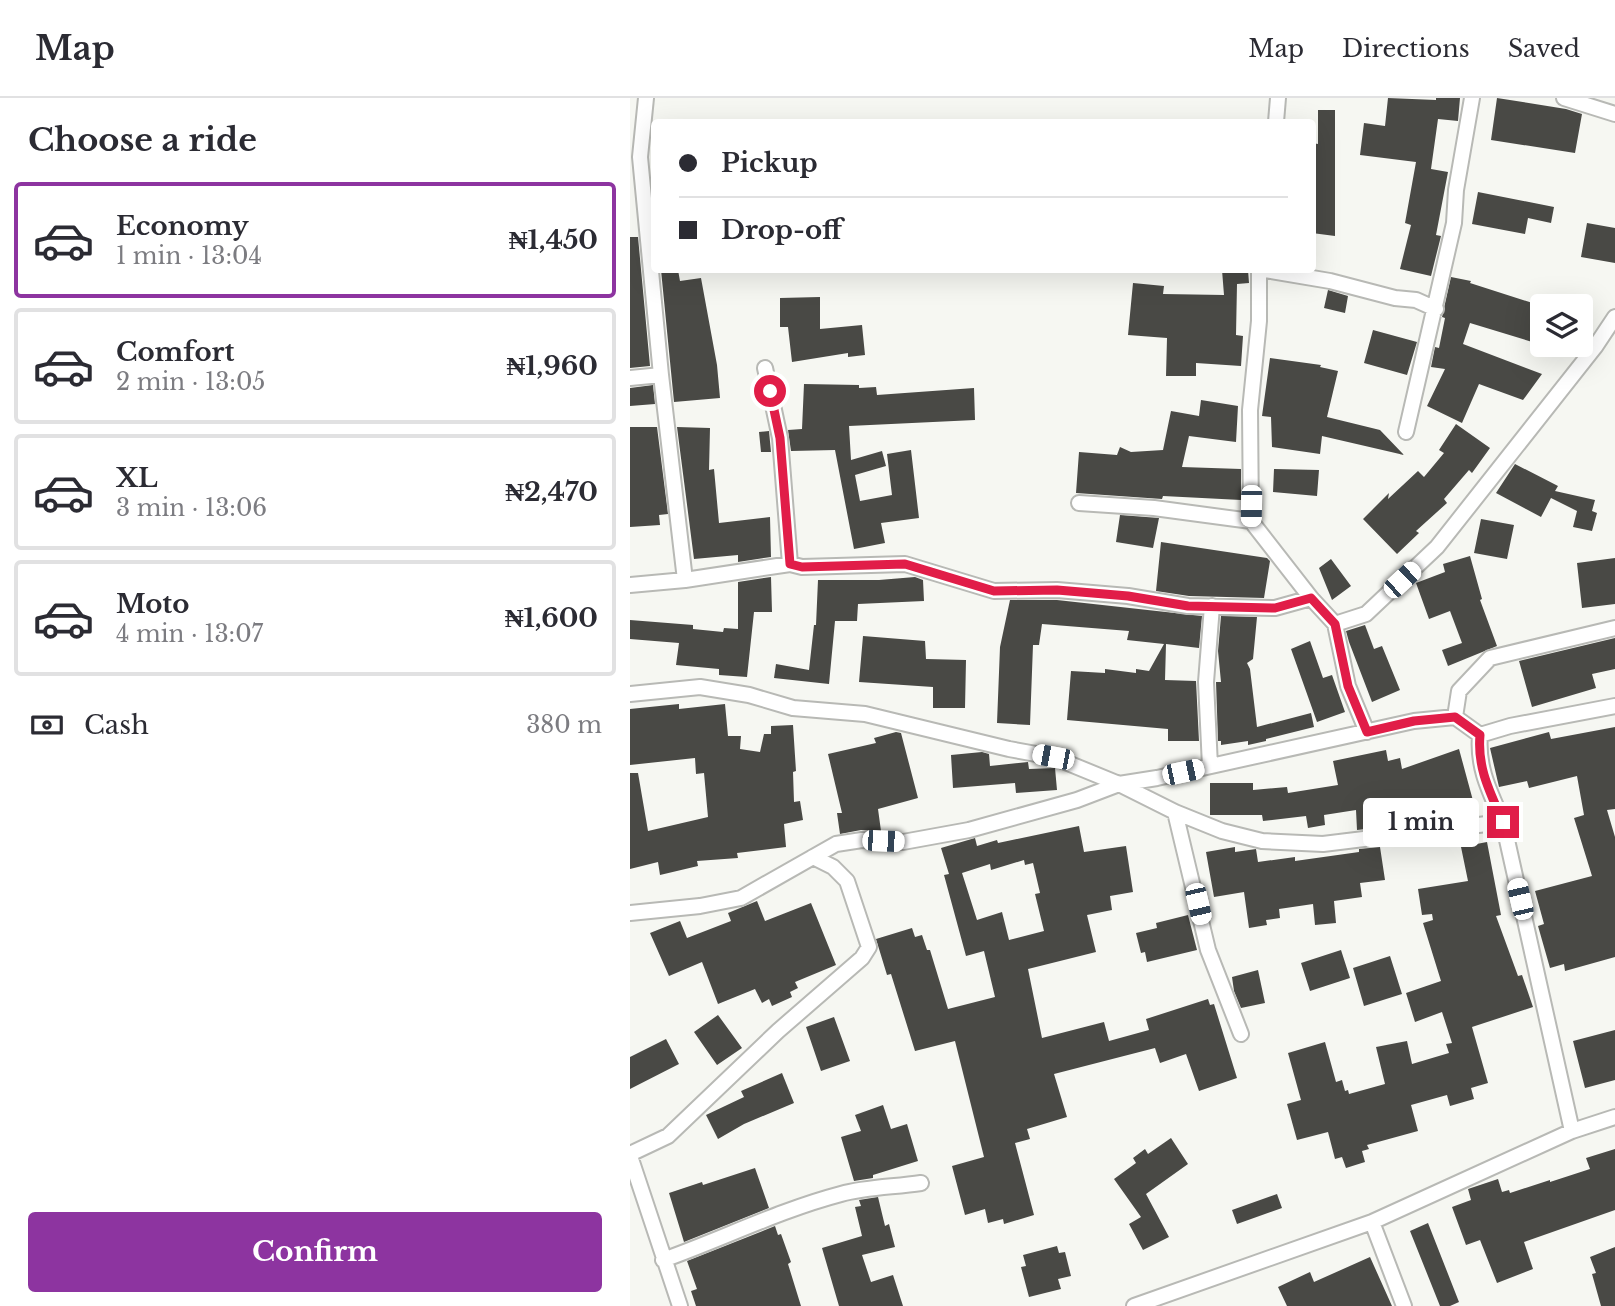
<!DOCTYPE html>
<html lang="en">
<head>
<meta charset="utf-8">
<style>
	:root { --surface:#fff; --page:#f7f7f7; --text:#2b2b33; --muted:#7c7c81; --line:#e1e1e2; --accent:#8d34a0 }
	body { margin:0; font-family:"Libre Baskerville",serif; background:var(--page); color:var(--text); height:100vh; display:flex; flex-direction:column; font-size:26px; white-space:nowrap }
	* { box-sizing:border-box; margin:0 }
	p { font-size:23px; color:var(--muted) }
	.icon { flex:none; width:38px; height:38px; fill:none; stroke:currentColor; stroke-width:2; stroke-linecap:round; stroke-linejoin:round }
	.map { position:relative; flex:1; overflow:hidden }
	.sheet { display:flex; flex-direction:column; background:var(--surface); width:630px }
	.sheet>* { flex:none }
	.guide { position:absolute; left:21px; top:21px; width:665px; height:154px; border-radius:7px; box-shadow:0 7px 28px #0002; display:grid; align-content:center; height:154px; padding:0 28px; background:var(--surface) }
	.buttons { position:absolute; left:900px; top:196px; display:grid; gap:14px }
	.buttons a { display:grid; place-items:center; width:63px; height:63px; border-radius:7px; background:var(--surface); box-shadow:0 7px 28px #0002; font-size:35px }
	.end { position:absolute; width:32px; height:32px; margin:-16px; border:9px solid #e11d48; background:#fff; box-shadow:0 0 0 4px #fff }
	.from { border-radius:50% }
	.bubble { position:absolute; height:49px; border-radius:7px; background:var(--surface); box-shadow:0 7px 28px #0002; font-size:23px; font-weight:800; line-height:49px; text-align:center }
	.car { position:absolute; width:21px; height:42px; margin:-21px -10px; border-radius:9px; box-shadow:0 0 5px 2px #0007; background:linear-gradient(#fff 24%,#345 0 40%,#fff 0 76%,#345 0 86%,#fff 0) }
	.guide b { display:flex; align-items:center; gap:24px; height:66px; font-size:26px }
	.guide b+b { border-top:2px solid var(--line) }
	.guide i { width:18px; height:18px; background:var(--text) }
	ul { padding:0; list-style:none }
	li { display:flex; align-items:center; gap:21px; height:116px; margin:0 14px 10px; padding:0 14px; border:4px solid var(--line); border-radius:7px }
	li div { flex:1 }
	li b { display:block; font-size:26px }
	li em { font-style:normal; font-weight:800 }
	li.selected { border-color:var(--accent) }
	li>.icon { width:63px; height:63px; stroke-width:1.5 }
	h2 { padding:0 28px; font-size:32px; line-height:84px }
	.pay { display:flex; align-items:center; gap:18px; height:77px; padding:0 28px; font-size:26px }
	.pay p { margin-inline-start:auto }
	.action { display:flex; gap:14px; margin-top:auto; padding:14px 28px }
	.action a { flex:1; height:80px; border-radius:7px; background:var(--accent); color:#fff; font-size:28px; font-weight:800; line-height:80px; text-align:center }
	header { display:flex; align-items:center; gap:42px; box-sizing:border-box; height:98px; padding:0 35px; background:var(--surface); border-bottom:2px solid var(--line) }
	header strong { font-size:33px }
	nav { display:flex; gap:38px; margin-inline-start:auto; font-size:24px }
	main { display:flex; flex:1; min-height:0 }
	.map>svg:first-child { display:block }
	.building { fill:#494945; fill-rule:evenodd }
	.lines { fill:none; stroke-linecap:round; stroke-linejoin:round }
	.street-casing { stroke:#b8b9b5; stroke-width:18 }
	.street { stroke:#fff; stroke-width:14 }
	.route { stroke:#e11d48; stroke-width:9 }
</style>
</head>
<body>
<header>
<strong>Map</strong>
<nav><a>Map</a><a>Directions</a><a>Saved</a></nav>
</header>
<main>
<section class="sheet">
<h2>Choose a ride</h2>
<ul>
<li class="selected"><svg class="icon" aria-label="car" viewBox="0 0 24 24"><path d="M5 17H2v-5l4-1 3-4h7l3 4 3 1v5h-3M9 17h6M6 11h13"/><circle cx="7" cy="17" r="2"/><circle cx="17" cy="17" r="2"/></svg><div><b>Economy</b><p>1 min · 13:04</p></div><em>₦1,450</em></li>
<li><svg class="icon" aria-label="car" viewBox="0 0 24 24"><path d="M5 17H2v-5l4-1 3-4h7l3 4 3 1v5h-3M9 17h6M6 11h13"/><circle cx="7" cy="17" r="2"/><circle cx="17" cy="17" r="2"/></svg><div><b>Comfort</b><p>2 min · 13:05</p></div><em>₦1,960</em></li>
<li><svg class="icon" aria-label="car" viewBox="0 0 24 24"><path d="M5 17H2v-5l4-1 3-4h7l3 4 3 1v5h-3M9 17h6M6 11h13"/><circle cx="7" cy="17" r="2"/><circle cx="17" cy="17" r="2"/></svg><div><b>XL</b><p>3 min · 13:06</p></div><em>₦2,470</em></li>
<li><svg class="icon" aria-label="car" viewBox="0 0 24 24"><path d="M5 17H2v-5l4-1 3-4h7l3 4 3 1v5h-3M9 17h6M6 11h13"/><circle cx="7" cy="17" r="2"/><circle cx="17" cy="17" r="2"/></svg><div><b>Moto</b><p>4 min · 13:07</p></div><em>₦1,600</em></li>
</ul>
<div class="pay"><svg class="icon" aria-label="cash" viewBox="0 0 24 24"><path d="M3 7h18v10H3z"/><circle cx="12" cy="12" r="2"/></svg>Cash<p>380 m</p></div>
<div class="action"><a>Confirm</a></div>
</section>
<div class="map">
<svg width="985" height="1208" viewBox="0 0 985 1208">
	<rect width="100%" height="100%" fill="#f6f7f2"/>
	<path class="building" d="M758 0 806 2V0H830L828 23 808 21 801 71 818 74 806 137 811 138 801 178 770 171 781 127 775 125 786 64 730 57 734 25 755 28Z
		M867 0 936 11 952 16 945 55 861 42Z
		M688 12H705V138L682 135V45L688 46Z
		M848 94 924 109 921 125 898 120 895 136 842 126Z
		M957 125 985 130V165L951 159Z
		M0 139H8L20 268 0 270Z
		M31 172H48L50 183 71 180 87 267 90 300 44 304Z
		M592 172H618L619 185 607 186 606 237 613 238 611 268 566 265V278H536L537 240 498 237 503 185 534 188 533 196 594 197Z
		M821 179 841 183 840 185 912 208V247L840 225 833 246 912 276 893 302 849 286 832 325 797 308 815 271 801 269 805 249 809 250 815 220 812 219Z
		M698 192 718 198 715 215 694 210Z
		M190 199V231L232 227 235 257 218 259V255L162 264 158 229H150V200Z
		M743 232 787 244 777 277 734 265Z
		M640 260 691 267 690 269 708 273 697 319 750 332 774 357 692 338 690 356 642 349 641 319 632 318Z
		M174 286 229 287V290L246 289 247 297 344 290 345 322 219 328 221 362 252 353 256 368 225 377 230 403 262 397 257 356 281 352 289 420 251 425 255 445 224 451 205 352 161 353 158 332 172 331Z
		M23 287 25 306 0 308V290Z
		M571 302 608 308 606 344 559 338 552 369 611 371V402L533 398 532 401 446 395 449 354 487 357 490 349 501 354 533 352 541 313 569 318Z
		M826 326 860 350 842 375 839 372 814 401 817 405 786 433 789 435 767 456 733 421 759 395 758 401 788 373 794 379 814 355 809 352Z
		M0 329H27L38 416 29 417 30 427 0 429Z
		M47 329 80 330 79 372 84 371 89 425 140 419 141 459 108 464V457L64 461Z
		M139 333 141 354H131L129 334Z
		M885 366 928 388 925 393 965 402 962 413 967 415 962 433 943 429 947 413 921 400 911 419 866 395Z
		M644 371 689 372 687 398 643 394Z
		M490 417 529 420 523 450 486 444Z
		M851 421 884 427 877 461 844 455Z
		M531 444 637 460 640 463 634 500 559 498 526 493Z
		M840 458 852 501 850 502 867 548 818 568 812 552 832 545 820 513 799 521 786 485 815 474 813 466Z
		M985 460V506L952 510 947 465Z
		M701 461 721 488 702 502 689 470Z
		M141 479 142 514H124L117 579 89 577V571L46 567 49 545 0 541V522L63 527V531L93 534 94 530 108 531V484Z
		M285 479 293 482 294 503 228 506 227 523H205L199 586 144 580 146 566 179 572 184 527H186L188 482H249Z
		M380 502H427L572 518 569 550 536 546 535 582 566 583 569 643H538V631L437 622 441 573 475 575V571L506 575V571L519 573 534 546 497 542 499 533 412 526 409 547H403L400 627 367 625 370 549Z
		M591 518 627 519 623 561 617 565 620 571 627 629 681 615 684 629 636 641V643L618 647V643L591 647V643H588L586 584H591L588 553Z
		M735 527 744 551 752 548 770 592 742 604 719 544 716 533Z
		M233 538 295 543 296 561 336 562 335 610H303V589L229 584Z
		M985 540V571L962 576 966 590 902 609 889 563Z
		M680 543 693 580 702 577 715 614 687 624 661 551Z
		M49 606V611L95 606 98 638H111L110 651 130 654 134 636H141V628L163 627 166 673 163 674 164 704 170 703 173 722 154 726 156 749 107 755 108 760 67 763 68 768 30 777 28 764 0 771V675H8L18 733 78 719 74 675 66 676 65 660 0 667V611Z
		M985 629V711L977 712 985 739V859L935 873 934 866 920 870 908 828 914 826 905 793 962 778 944 720 954 717 947 678 899 690 897 683 869 689 860 650 919 634 921 641Z
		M266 634 271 635 288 700 248 711 251 733 231 732 210 736 207 715H212L198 656 246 645 244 640Z
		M829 651 845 710 809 722 799 723 793 705 763 710 765 728 727 732 726 712 694 717 695 727 678 730 676 718 633 723 632 717H580V685H623V692L657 689 658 695 708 687 703 663 756 652 758 663 770 660 772 671Z
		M352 654 359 656 360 668 398 664 399 671 425 670 427 692 386 695 385 685 323 690 321 657Z
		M449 728 454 754 496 748 503 794 480 798 482 812 457 817 466 854 398 871 412 940 474 924 479 943 519 932 516 921 578 901 580 907 584 906 607 980 569 993 556 956 530 965 525 950 424 976 437 1019 397 1031 400 1041 385 1045 404 1117 374 1126 373 1121 358 1125 355 1111 335 1117 322 1068 354 1059 325 943 285 953 261 876 257 877 246 841 282 830 285 839 292 837 297 852H300L318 911 365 899 354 853 336 858 314 777 319 776 311 750 345 740 347 748 367 742 368 745ZM394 762 395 767 403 765 410 795 405 796 414 833 379 842 372 814 347 822 332 775 360 766 361 772Z
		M857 744 871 817 866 818 888 878 892 877 903 909 842 929 858 985 841 990 844 1001 820 1008 817 997 781 1007 788 1033 737 1047 739 1051 732 1053 735 1064 716 1070 712 1059 705 1061 698 1034 667 1042 657 1006 671 1002 658 955 695 944 706 984 712 982 715 993 718 992 719 996 755 986 746 949 777 943 782 966 819 955 816 946 822 945 812 914 785 924 776 895 811 883 793 825 803 822 802 816 792 817 788 791 838 783 831 749Z
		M605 749V754L626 751 628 764 665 759V763L729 754V751L750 749 755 782 730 785 732 799 704 803 706 825 685 827 683 806 649 811 650 820 636 822 637 827 619 830 614 794 584 799 576 754Z
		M127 803 135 823 181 805 206 867 165 884 168 890 160 894 162 899 142 908 139 901 132 905 125 891 88 906 72 864 39 878 20 835 50 823 57 840 101 823 98 815Z
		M558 817 567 852 517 864 515 854 511 855 506 835 527 830 526 825Z
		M711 852 720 880 680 893 671 865Z
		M760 858 772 896 734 908 723 870Z
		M628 872 635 905 611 910 604 893 602 879Z
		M88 917 112 950 87 967 64 934Z
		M204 919 220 963 191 973 176 929Z
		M985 932V982L955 990 943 943Z
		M36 941 49 966 0 991V959Z
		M152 975 164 1005 114 1026 88 1041 76 1017 114 999 111 993Z
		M253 1007 261 1031 277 1026 288 1063 243 1077V1080L224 1083 211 1039 231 1033 225 1017Z
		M541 1040 558 1066 516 1096 539 1139 513 1152 499 1126 511 1119 484 1081 506 1065 503 1060 515 1051 518 1056Z
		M985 1051V1112L894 1144 903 1171 867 1185 850 1142 836 1147 822 1109 841 1102 838 1091 868 1081 872 1094 879 1092 880 1095 920 1082V1084L960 1071 956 1060Z
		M125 1070 139 1110 54 1144 39 1095 72 1084 73 1087Z
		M647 1096 652 1110 607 1126 602 1112Z
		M248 1099 255 1128 259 1126 265 1149 232 1157 241 1184 263 1177 273 1208H209L192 1150 232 1138 225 1109 231 1108 229 1102Z
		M798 1125 829 1204 820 1208H810L780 1133Z
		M145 1128 148 1137 151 1136 161 1164 158 1166 171 1208H66L61 1193 67 1191 57 1163Z
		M427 1148 429 1155 435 1154 441 1178 428 1181 431 1191 399 1199 391 1169 396 1168 393 1157Z
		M985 1149V1208H971L962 1176 966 1175 960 1159Z
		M740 1159 762 1208H657L648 1189 680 1174 684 1184Z"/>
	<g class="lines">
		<defs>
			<path id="street" d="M16 0 10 59 31 277 55 482
				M934 0 985 16
				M646 24 648 0
				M629 172V223L620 312 621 423 681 500 705 526
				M635 172 700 183 765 200 786 202 806 211
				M135 270 150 340 160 466
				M0 280 31 277
				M776 334 824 125 826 92 842 0
				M449 405 524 410 621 423
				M0 487 55 482 160 466 172 469 275 466 364 493 427 492 498 498 558 508 645 510 681 500
				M0 596 70 589 119 597 163 610 235 616 379 651 423 659 489 686 545 714 592 733 632 743 693 746 873 724
				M825 619 829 593 860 560 985 530
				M737 634 718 588 705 526 736 516 807 449 965 249 985 219
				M850 637 880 628 985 608
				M580 668 576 584 582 508
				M545 714 578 852 611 936
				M0 815 70 808 111 800 206 746 232 742 273 744 339 732 447 702 489 686 527 680 784 623 825 619 850 637C847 670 860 694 873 724L942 1033
				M0 1056 38 1038 148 933 232 860 239 849 217 783 203 769 183 759
				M0 1058 50 1208
				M742 1124 774 1208
				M33 1162C92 1141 150 1112 211 1096 236 1089 265 1089 291 1085
				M504 1208 742 1124 942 1033 985 1019"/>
		</defs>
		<use href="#street" class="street-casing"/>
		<use href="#street" class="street"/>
	</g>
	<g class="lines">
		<path class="route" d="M140 293 150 340 160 466 172 469 275 466 364 493 427 492 498 498 558 508 645 510 681 500 705 526 718 588 737 634 784 623 825 619 850 637C847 670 860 694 873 724"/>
	</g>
</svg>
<div class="buttons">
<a><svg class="icon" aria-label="layers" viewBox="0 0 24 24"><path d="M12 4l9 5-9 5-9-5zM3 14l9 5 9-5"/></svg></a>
</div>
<i class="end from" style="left:140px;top:293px"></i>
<i class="end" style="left:873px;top:724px"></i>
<div class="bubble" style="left:733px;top:700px;width:116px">1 min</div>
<i class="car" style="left:621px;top:408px;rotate:181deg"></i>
<i class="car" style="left:772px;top:482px;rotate:47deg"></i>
<i class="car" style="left:423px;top:659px;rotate:281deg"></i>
<i class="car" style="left:553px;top:674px;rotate:78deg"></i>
<i class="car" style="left:253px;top:743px;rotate:92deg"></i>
<i class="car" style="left:890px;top:801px;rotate:347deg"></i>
<i class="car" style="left:568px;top:806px;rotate:167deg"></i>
<div class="guide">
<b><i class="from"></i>Pickup</b>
<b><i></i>Drop-off</b>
</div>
</div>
</main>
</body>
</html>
